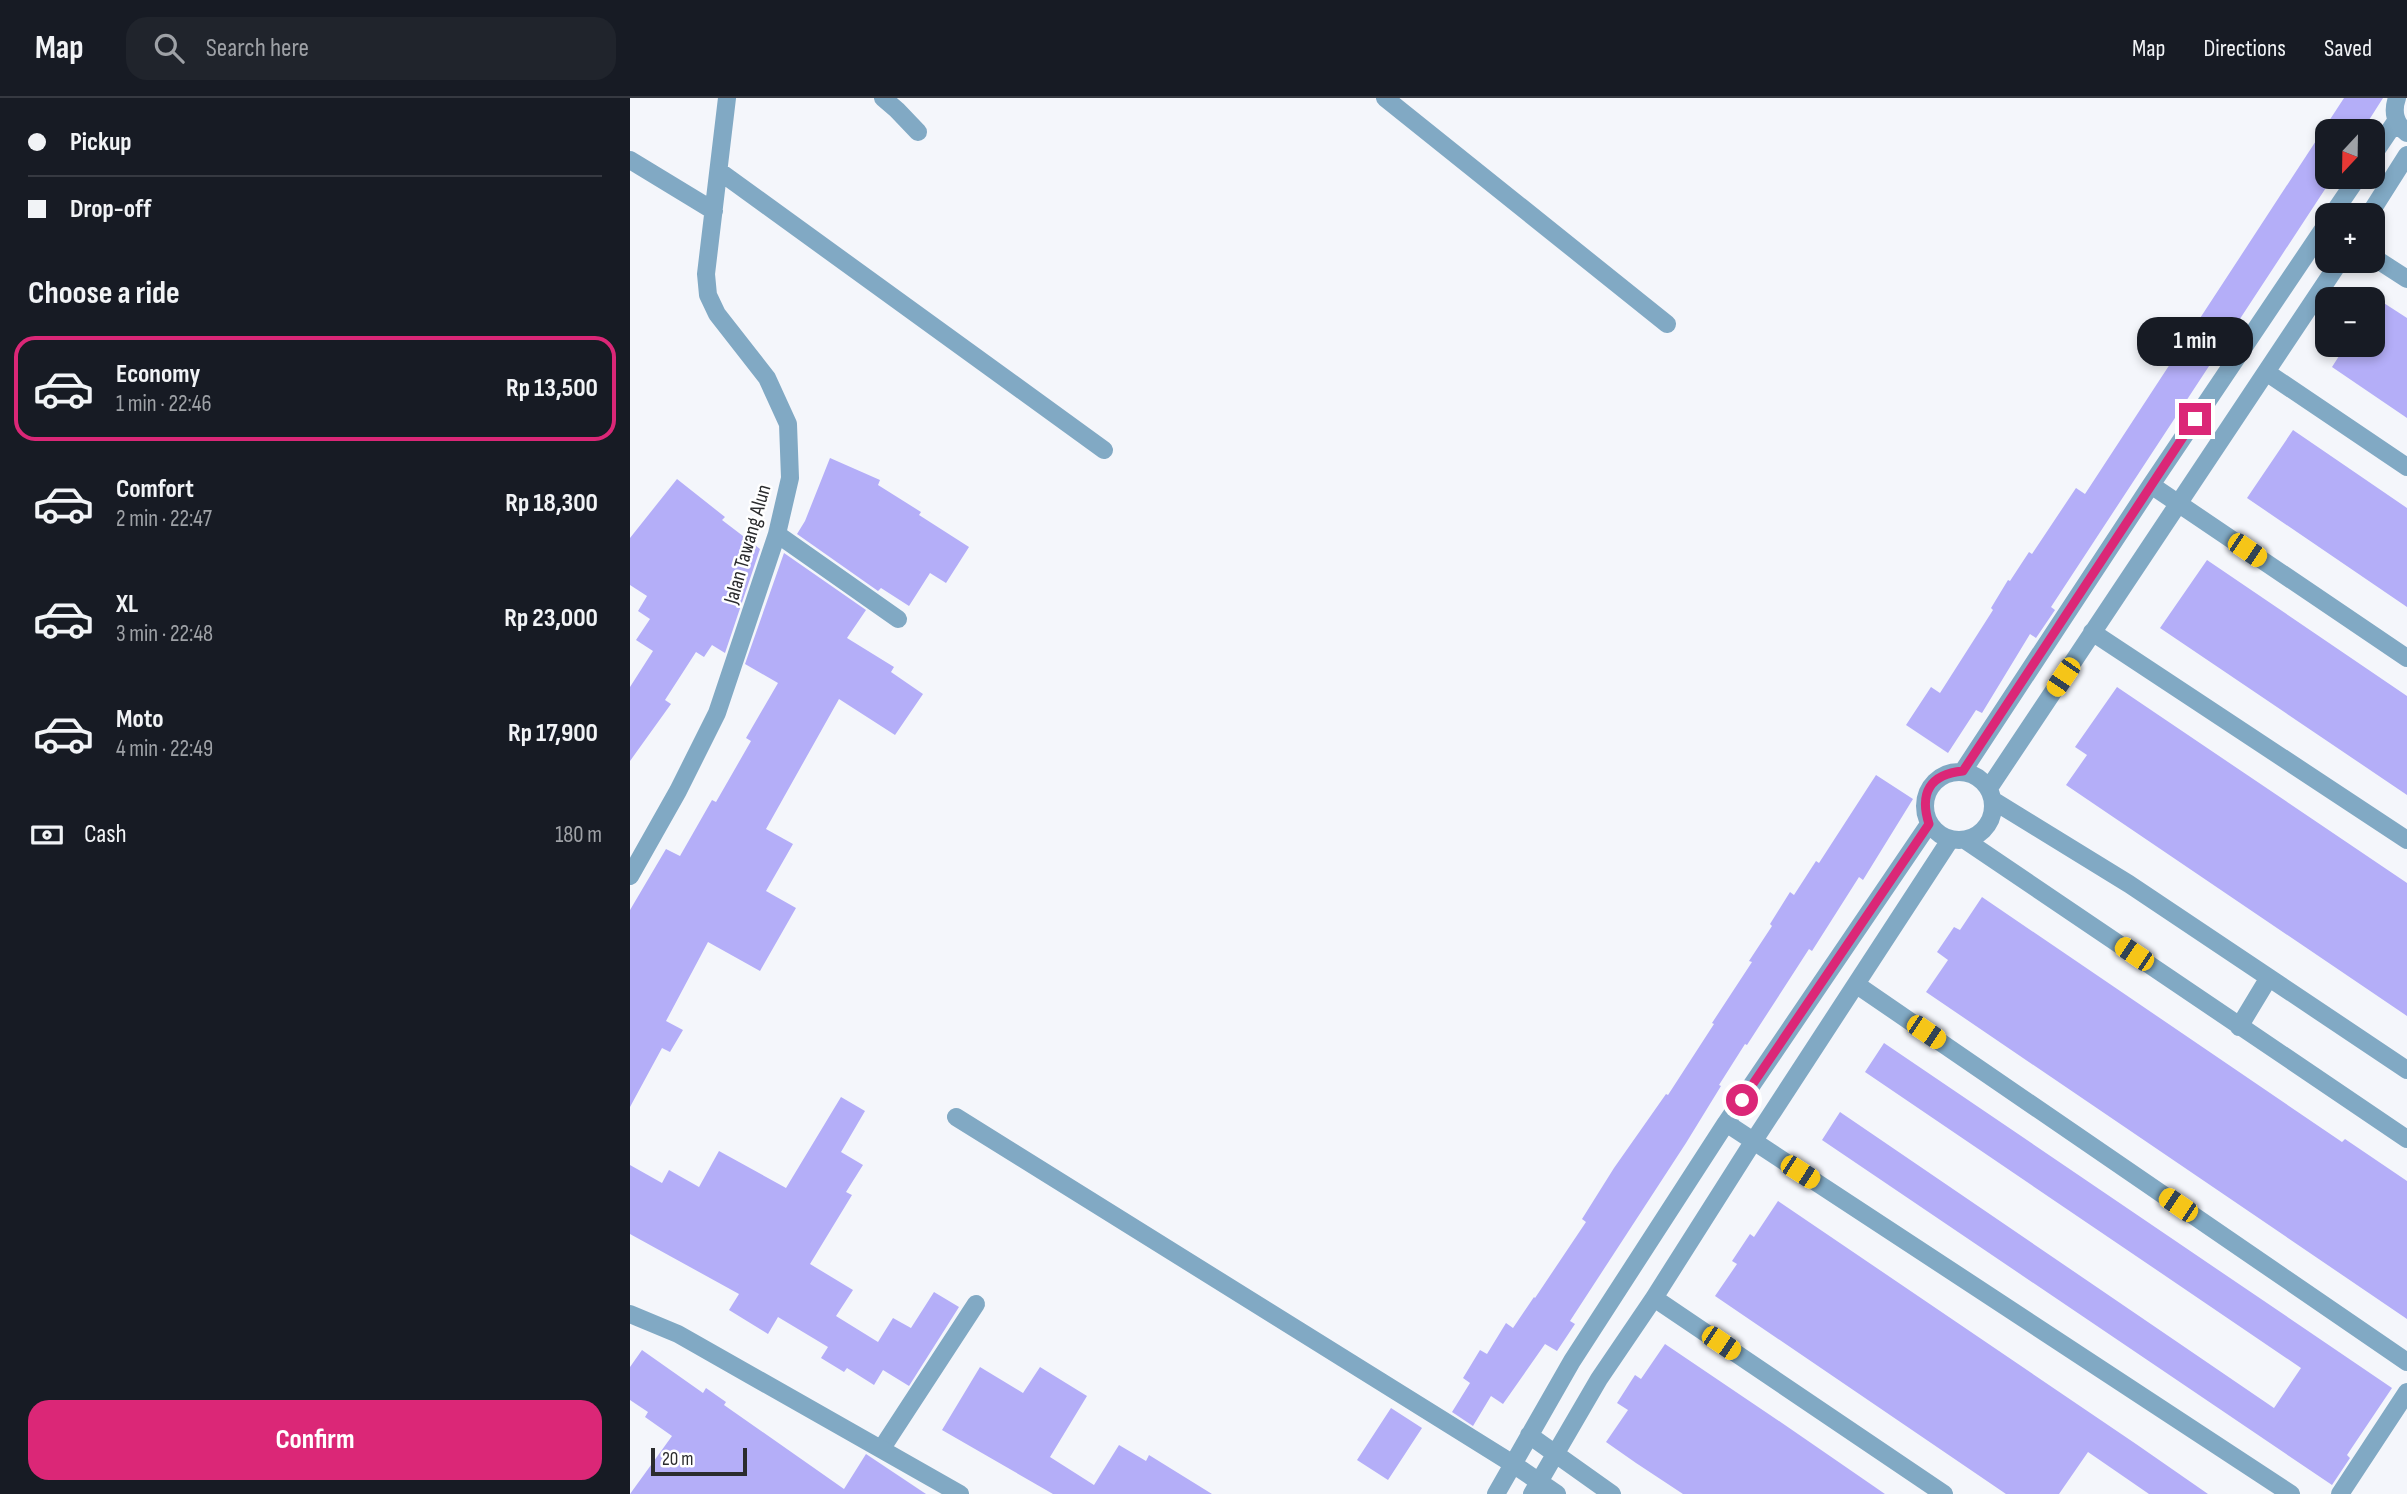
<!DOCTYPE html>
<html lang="en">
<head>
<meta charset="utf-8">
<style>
	:root { --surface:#171b24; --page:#20242c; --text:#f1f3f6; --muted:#9ea1a6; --line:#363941; --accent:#db2777 }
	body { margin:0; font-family:"Sofia Sans Condensed",sans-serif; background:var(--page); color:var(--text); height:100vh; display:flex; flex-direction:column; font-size:26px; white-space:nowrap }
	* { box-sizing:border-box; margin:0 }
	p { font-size:23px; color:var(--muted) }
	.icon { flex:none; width:38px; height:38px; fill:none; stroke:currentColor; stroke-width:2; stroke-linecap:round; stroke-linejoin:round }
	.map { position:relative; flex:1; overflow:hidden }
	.panel { display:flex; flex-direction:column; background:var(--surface); width:630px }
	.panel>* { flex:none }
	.top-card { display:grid; align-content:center; height:154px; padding:0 28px; background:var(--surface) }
	.needle { width:46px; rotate:202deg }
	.buttons { position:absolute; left:1685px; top:21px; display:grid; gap:14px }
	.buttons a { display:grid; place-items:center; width:70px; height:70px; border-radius:14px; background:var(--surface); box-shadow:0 4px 10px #0003; font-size:35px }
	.scale { position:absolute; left:21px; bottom:18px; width:96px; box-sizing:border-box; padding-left:7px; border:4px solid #2b2c2e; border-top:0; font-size:19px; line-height:24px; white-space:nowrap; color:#2b2c2e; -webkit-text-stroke:5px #fff; paint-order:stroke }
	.end { position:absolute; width:32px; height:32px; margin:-16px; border:9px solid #db2777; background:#fff; box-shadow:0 0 0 4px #fff }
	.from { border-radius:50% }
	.bubble { position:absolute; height:49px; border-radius:21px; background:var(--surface); box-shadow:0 4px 10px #0003; font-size:23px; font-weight:700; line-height:49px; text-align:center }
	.car { position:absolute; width:21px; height:42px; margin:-21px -10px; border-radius:9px; box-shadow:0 0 5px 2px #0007; background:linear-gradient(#f5c518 24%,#345 0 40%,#f5c518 0 76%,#345 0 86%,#f5c518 0) }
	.top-card b { display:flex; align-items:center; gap:24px; height:66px; font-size:26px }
	.top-card b+b { border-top:2px solid var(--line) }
	.top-card i { width:18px; height:18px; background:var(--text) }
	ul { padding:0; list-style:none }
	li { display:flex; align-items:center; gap:21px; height:105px; margin:0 14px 10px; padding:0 14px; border:4px solid transparent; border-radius:21px }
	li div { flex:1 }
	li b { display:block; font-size:26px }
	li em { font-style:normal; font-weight:700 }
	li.active { border-color:var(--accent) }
	li>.icon { width:63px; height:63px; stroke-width:1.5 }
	h2 { padding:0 28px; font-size:32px; line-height:84px }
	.pay { display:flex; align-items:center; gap:18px; height:77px; padding:0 28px; font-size:26px }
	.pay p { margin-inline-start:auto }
	.primary-button { display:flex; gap:14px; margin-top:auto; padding:14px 28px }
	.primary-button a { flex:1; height:80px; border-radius:21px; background:var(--accent); color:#fff; font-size:28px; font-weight:700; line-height:80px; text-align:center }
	header { display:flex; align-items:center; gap:42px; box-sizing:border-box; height:98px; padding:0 35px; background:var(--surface); border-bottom:2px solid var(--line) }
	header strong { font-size:33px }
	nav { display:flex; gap:38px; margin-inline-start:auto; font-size:24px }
	.search { width:490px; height:63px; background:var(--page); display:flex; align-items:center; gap:18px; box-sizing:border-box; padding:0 24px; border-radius:21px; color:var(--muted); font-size:26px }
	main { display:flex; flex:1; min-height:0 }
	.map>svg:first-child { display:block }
	.building { fill:#b4aef8 }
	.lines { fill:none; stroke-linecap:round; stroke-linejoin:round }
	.service { stroke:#81a9c4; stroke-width:18 }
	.minor { stroke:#81a9c4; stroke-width:18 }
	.tertiary { stroke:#81a9c4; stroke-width:18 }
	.route { stroke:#db2777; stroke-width:9 }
	.labels { text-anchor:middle; stroke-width:5; stroke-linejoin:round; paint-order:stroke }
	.street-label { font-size:21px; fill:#2b2c2e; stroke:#fff }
</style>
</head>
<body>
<header>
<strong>Map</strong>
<div class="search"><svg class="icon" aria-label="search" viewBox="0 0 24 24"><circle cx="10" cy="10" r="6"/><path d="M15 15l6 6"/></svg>Search here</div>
<nav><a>Map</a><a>Directions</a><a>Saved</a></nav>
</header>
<main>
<section class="panel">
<div class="top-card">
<b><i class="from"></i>Pickup</b>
<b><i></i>Drop-off</b>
</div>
<h2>Choose a ride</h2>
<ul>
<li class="active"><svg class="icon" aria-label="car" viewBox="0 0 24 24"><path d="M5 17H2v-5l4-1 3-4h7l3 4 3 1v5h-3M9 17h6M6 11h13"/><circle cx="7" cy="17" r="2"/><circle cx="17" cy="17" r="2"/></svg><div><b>Economy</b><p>1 min · 22:46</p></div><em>Rp 13,500</em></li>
<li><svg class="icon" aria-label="car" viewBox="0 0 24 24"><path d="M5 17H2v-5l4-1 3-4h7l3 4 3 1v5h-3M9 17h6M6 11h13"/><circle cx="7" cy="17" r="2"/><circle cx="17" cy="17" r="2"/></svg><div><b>Comfort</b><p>2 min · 22:47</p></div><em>Rp 18,300</em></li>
<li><svg class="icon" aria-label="car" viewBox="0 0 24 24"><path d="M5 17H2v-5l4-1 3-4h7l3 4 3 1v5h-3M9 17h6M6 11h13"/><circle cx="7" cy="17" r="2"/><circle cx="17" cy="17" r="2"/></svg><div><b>XL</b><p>3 min · 22:48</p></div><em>Rp 23,000</em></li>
<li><svg class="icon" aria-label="car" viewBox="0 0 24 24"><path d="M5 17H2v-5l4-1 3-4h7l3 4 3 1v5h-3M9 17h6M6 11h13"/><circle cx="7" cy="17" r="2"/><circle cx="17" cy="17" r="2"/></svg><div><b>Moto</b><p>4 min · 22:49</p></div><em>Rp 17,900</em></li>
</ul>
<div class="pay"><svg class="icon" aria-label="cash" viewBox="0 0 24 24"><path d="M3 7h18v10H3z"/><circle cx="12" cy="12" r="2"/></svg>Cash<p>180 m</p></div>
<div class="primary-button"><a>Confirm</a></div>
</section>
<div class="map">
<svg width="1777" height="1396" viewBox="0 0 1777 1396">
	<rect width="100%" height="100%" fill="#f4f6fb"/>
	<path class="building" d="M1714 0H1753L1732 33H1698V79H1703L1421 509 1425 512 1406 540 1400 536 1352 615 1346 612 1318 655 1276 627 1301 589 1310 595 1363 512 1361 510 1378 482 1380 483 1399 454 1402 456 1446 390 1455 396Z
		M1743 198 1777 220V320L1702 269 1716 247H1743Z
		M1663 332 1777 410V509L1617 400Z
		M200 360 250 382 248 387 291 414 289 417 339 449 316 485 300 475 279 508 251 490 248 493 167 436 175 423Z
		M47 381 95 419 92 422 130 451 95 555 82 547 74 559 66 554 35 602 41 606 0 663V589L23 553 6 542 20 521 8 513 17 498 0 487V440Z
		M154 455 236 512 217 540 264 569 261 574 293 596 265 637 209 601 136 731 163 746 136 793 166 810 130 873 78 844 36 923 53 932 40 954 32 950 0 1009V812L36 751 50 758 82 702 86 704 121 643 116 640 148 585 115 566Z
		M1577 462 1777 598V697L1530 530Z
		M1487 589 1777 785V918L1436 687 1457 657 1445 649Z
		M1246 677 1283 701 1233 782 1229 779 1182 853 1179 851 1117 947 1115 946 1089 987 1091 988 1056 1045 940 1223 945 1226 927 1253 915 1246 873 1306 861 1298 843 1328 822 1314 840 1285 833 1280 850 1252 857 1256 876 1225 883 1230 904 1199 905 1200 956 1124 952 1121 984 1070 1036 996 1038 997 1084 926 1082 925 1122 864 1119 863 1142 828 1140 826 1160 794 1164 797 1186 763 1189 765Z
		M1352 799 1712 1044 1715 1041 1777 1083V1221L1296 894 1318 862 1307 854 1324 829 1330 832Z
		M1254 945 1762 1290 1717 1357 1720 1360 1702 1387 1192 1042 1210 1014 1644 1310 1671 1270 1235 974Z
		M211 999 235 1013 211 1054 233 1067 216 1094 222 1097 180 1166 223 1192 206 1218 248 1244 263 1220 281 1230 304 1194 329 1209 279 1288 253 1272 244 1287 217 1270 214 1274 191 1260 198 1249 148 1219 138 1236 99 1212 109 1196 0 1136V1067L32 1085 39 1072 69 1089 89 1053 156 1090Z
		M1148 1103 1506 1346 1578 1396H1519L1458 1354 1429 1396H1376L1085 1198 1107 1166 1102 1163 1120 1136 1124 1139Z
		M1035 1246 1152 1325 1255 1396H1053L1006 1365 976 1344 998 1312 987 1305 1005 1277 1011 1281Z
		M12 1252 73 1295 76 1290 96 1304 94 1307 214 1391 236 1356 296 1396H0L42 1338 15 1319 18 1314 0 1302V1269Z
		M350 1269 393 1295 410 1269 457 1298 420 1359 464 1387 489 1347 516 1363 519 1357 582 1396H423L312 1332Z
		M761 1310 792 1330 758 1382 727 1362Z"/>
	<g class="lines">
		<path class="service" d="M252 1350 346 1206"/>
		<path class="minor" d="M253 0 267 12 288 34
			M755 0 1037 226
			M1767 0C1762 14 1765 26 1777 35
			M1743 57 1766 23
			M0 62 84 113
			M89 73 474 352
			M1702 117 1728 79
			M1739 117 1777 57
			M1743 159 1777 181
			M1636 274 1777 369
			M1521 387 1777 560
			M147 436 268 521
			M1462 534 1777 742
			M1333 673 1521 387 1698 124
			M1295 708a34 34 0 1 1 68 0a34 34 0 1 1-68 0Z
			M1359 690 1710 163
			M1364 703 1499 786 1777 972
			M1335 742 1777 1041
			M0 778 48 693 87 615 147 436 160 380 158 326 137 280 87 216 78 197 76 176 97 0
			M1227 887 1777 1264
			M1609 929 1638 881
			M326 1019 883 1366 927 1396
			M1096 1025 1661 1396
			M1024 1200 1314 1396
			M899 1337 982 1396
			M866 1396 942 1263 1096 1025 1299 726
			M902 1396 969 1281 1024 1200 1123 1044 1320 742
			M1710 1396 1777 1294"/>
		<path class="tertiary" d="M0 1216 48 1236 330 1396"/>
	</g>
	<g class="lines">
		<path class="route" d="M1112 1002 1299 726C1289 695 1300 676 1333 673L1565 321"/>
	</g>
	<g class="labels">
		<g class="street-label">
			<text transform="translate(117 446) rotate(-74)" y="7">Jalan Tawang Alun</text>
		</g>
	</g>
</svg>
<div class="buttons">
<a><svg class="needle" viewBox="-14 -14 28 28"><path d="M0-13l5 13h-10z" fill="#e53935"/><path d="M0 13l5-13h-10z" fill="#9ea1a6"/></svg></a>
<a>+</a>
<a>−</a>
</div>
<div class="scale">20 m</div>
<i class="end from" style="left:1112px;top:1002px"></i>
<i class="end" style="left:1565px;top:321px"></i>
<div class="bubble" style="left:1507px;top:219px;width:116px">1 min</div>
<i class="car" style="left:1617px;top:452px;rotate:124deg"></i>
<i class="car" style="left:1433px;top:579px;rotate:214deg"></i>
<i class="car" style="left:1504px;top:856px;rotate:304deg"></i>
<i class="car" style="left:1296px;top:934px;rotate:124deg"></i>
<i class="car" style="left:1170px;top:1074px;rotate:123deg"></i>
<i class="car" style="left:1548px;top:1107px;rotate:304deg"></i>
<i class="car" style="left:1091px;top:1245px;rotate:124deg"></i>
</div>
</main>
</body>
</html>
